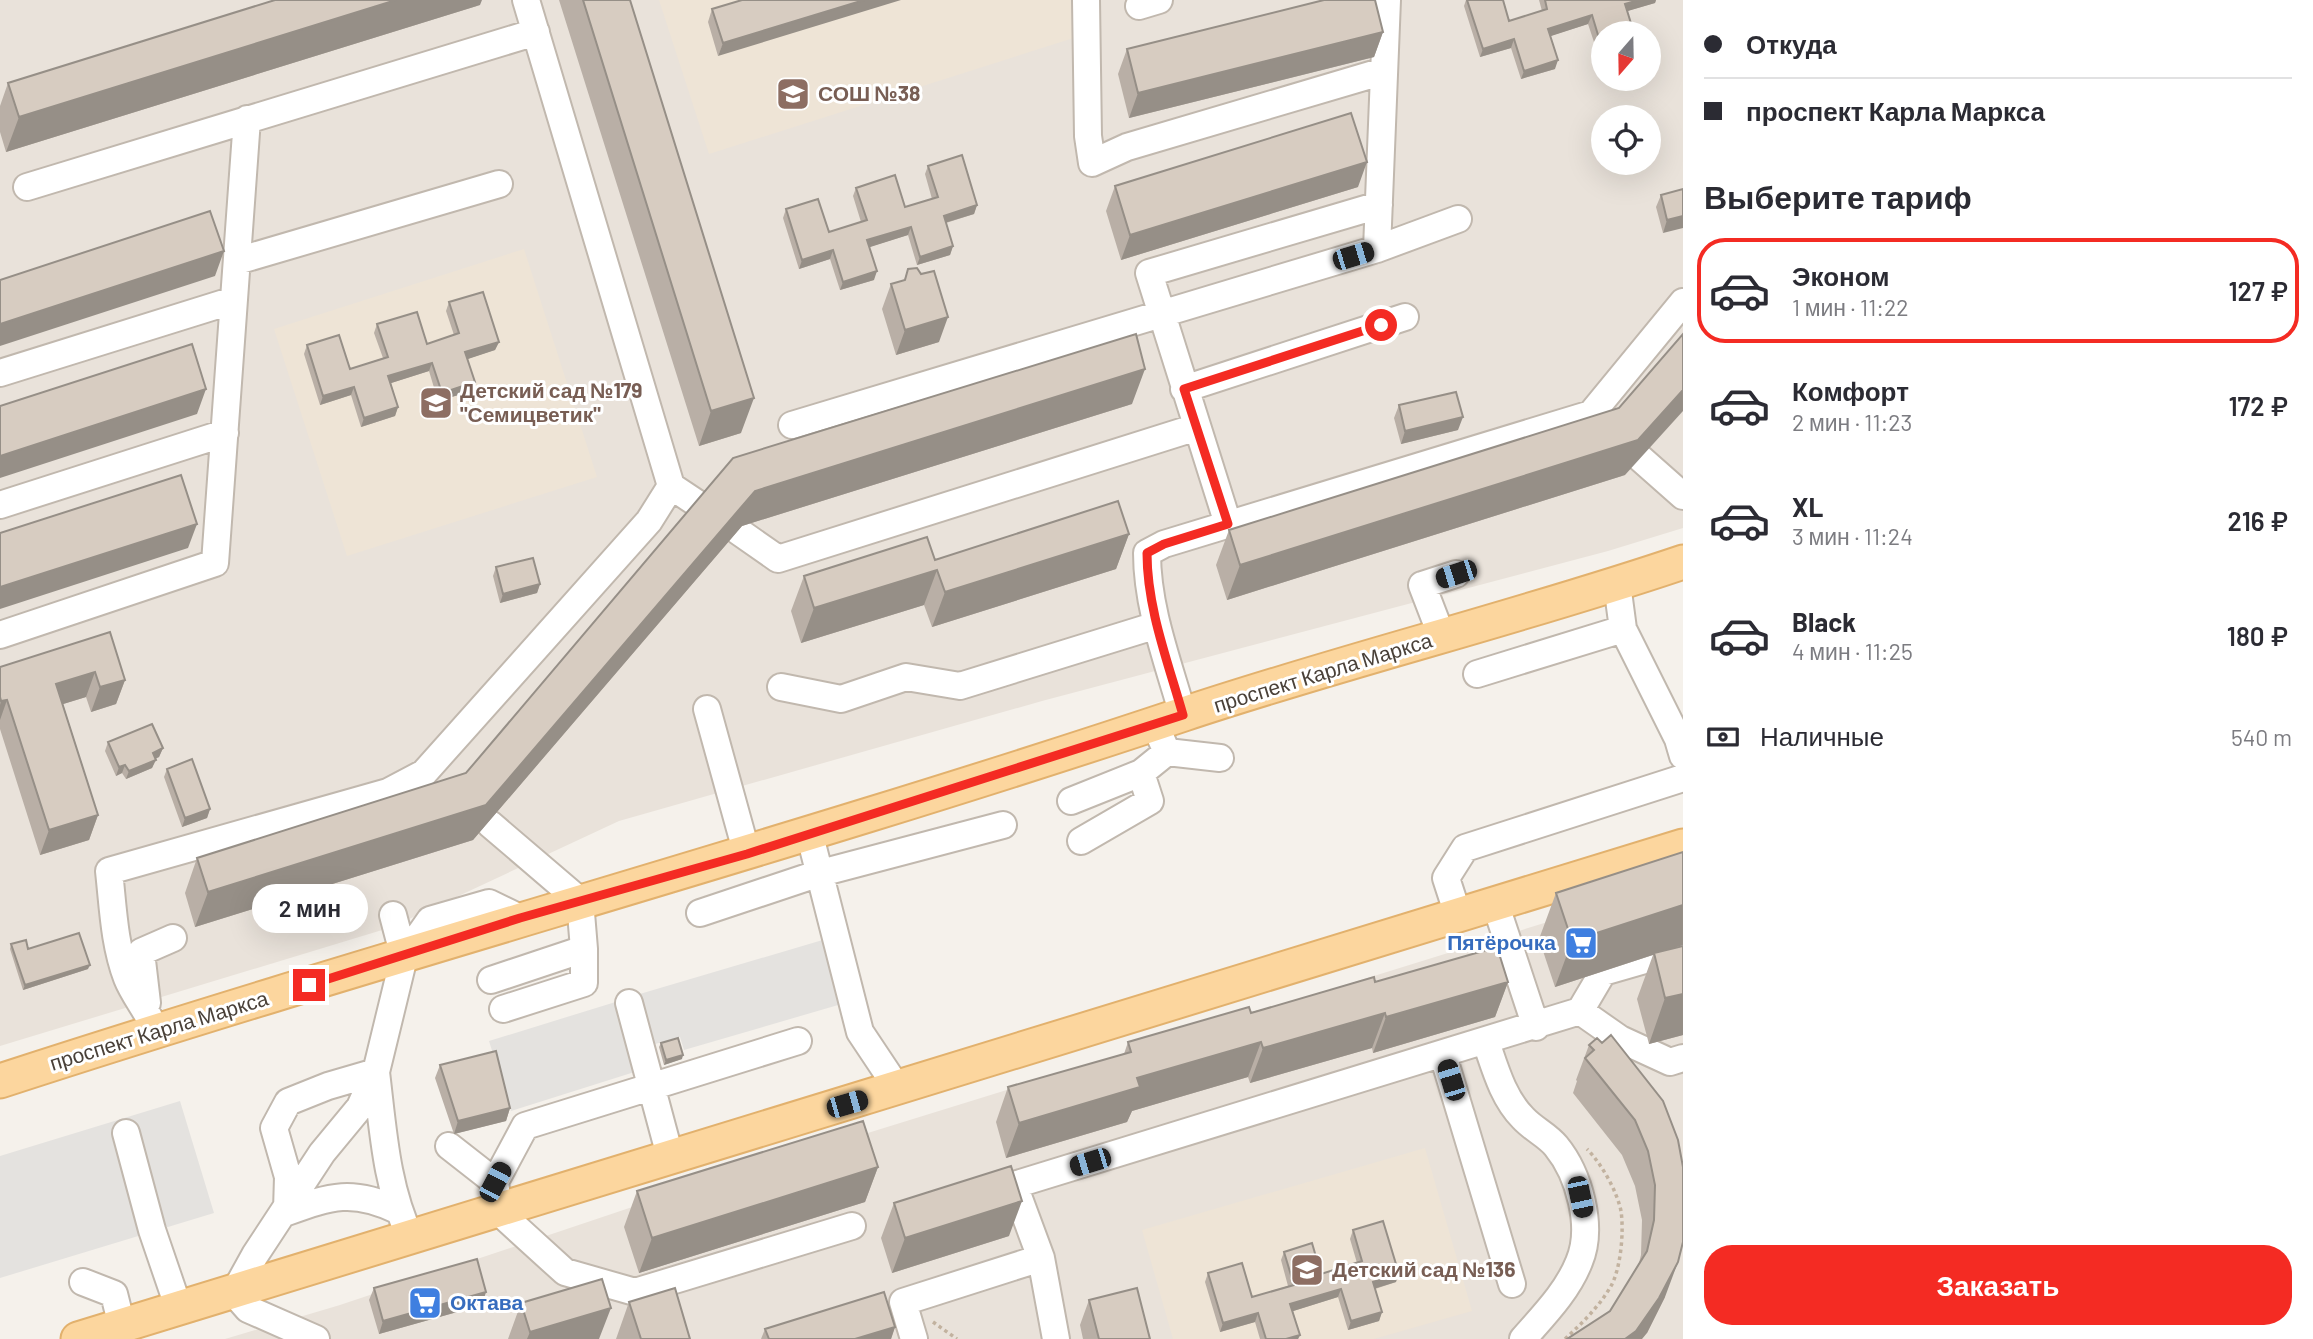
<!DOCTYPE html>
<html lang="ru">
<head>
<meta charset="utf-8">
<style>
	:root { --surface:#fff; --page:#f2f2f3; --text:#2b2b33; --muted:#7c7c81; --line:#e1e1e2; --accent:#f42b23 }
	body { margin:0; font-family:Barlow,sans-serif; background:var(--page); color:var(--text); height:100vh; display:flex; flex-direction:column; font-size:26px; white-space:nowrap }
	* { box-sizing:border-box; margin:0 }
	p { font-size:23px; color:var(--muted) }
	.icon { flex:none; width:38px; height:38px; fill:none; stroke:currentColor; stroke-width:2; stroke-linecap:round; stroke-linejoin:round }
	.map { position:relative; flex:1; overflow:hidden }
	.drawer { display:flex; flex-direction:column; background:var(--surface); width:630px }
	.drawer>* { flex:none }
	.guide { display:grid; align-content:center; height:154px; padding:0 21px; background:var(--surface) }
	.needle { width:46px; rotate:200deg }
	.controls { position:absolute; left:1591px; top:21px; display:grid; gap:14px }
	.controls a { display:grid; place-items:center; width:70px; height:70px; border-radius:50%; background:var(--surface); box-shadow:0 7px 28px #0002; font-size:35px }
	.end { position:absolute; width:32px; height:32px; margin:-16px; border:9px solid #f42b23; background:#fff; box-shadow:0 0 0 4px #fff }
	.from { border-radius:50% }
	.bubble { position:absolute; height:49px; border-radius:24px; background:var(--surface); box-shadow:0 7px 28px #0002; font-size:23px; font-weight:600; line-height:49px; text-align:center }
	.car { position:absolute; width:21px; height:42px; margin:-21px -10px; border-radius:9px; box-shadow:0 0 5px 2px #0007; background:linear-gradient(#222 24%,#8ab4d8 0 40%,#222 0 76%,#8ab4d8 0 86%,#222 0) }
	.guide b { display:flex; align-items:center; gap:24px; height:66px; font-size:26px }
	.guide b+b { border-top:2px solid var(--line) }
	.guide i { width:18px; height:18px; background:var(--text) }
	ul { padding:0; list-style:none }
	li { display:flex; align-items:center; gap:21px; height:105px; margin:0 14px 10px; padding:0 7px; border:4px solid transparent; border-radius:28px }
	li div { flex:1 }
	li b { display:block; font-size:26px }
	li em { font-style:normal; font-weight:600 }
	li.current { border-color:var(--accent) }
	li>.icon { width:63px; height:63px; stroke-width:1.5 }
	h2 { padding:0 21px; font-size:32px; line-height:84px }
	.pay { display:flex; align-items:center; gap:18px; height:77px; padding:0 21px; font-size:26px }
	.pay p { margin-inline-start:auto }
	.primary-button { display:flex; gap:14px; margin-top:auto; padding:14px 21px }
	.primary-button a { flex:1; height:80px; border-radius:28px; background:var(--accent); color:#fff; font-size:28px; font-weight:600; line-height:80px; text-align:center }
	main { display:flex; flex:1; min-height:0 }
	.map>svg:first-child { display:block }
	.residential { fill:#e9e2da; fill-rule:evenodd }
	.education { fill:#eee4d6 }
	.parking { fill:#e4e2df }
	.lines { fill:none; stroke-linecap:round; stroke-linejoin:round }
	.minor-casing { stroke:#c1b8ae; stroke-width:30 }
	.major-casing { stroke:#e2b16d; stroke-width:37 }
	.path { stroke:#c2b29f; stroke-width:3.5; stroke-dasharray:3.5 3.5; stroke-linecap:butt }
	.minor { stroke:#fff; stroke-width:26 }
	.major { stroke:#fcd69e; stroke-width:33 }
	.wall { fill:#b9afa6 }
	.shaded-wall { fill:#968f87 }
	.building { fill:#d7ccc1; stroke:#968f87; stroke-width:2 }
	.route { stroke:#f42b23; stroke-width:9 }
	.labels { text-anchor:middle; stroke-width:6; stroke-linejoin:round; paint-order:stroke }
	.education-label { font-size:21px; font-weight:bold; fill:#785e54; stroke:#fff; text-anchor:start }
	.street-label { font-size:21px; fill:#4a4139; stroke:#fff }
	.shop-label { font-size:21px; font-weight:bold; fill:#366cbe; stroke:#fff; text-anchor:end }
</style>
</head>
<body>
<main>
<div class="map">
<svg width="1683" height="1339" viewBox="0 0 1683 1339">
	<rect width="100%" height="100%" fill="#f5f1eb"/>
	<path class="residential" d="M0 0H1683V528L1608 551 1042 701 619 821 392 927 0 1046ZM1603 33H1648V79H1603ZM1603 117H1648V163H1603Z
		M1683 880V1339H225L340 1305 668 1195Z"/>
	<path class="education" d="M659 0H1072L1083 35 709 154Z
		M524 249 597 477 347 556 274 329Z
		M1425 1148 1472 1311 1374 1339H1173L1142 1230Z"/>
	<path class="parking" d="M826 939 845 1003 684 1050 680 1037 648 1046 633 996Z
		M622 1000 644 1069 511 1111 489 1041Z
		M180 1101 214 1213 0 1278V1156Z"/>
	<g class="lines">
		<defs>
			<path id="minor" d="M1086 0 1088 136 1092 163 1127 147 1384 71
				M1139 6 1159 0
				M27 187 536 32
				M1377 249 1387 0
				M237 261 499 184
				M0 373 234 300
				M1184 389 1405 317
				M792 425 1377 249 1458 219
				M1614 435 1683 496
				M671 486 707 510
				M0 505 225 433
				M1228 524 1149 273 1379 205
				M738 531 778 559 1197 427
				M1623 629 1678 739 1683 756
				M0 635 215 563 247 119
				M1442 637 1422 585 1456 574
				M1477 674 1623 629 1617 584
				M781 687 841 699 906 677 960 686 1157 625
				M707 709 747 854
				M1183 715C1168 662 1147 608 1147 553L1164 544 1591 414 1683 302
				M1167 752 1220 758
				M1071 801 1141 773 1167 752 1155 725
				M490 824 580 901 584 949 491 980
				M809 832 860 1032 898 1089
				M1081 841 1150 801 1141 773
				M1495 903 1536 1027
				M700 913 817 874 1003 825
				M393 915 404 957
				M1458 915 1446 878 1465 848 1683 778
				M147 1003 141 952 173 938
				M629 1003 670 1156
				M503 1009 584 983V949
				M1580 1011 1620 1039 1670 1062 1683 1058
				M155 1030C148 1011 134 996 127 978 114 944 113 907 109 871L388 792 424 773 649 521 671 486 526 0
				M798 1041 525 1126 495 1182 499 1212 565 1272 635 1292 852 1226
				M1486 1042C1495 1068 1503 1098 1523 1118 1533 1129 1547 1135 1556 1146 1579 1174 1594 1227 1579 1262 1567 1292 1544 1315 1523 1339
				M1443 1055 1512 1284
				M126 1133 152 1230 179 1309
				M449 1146 495 1182
				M287 1210 288 1177 274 1128 288 1102 328 1086 376 1072C383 1129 386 1187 411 1239
				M287 1212C331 1196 353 1189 397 1210
				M1041 1258 1056 1339
				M83 1282 114 1294 122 1326
				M316 1339 248 1309 234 1293 255 1255 322 1153 360 1107 376 1072 404 957 430 920 489 903 520 918
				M914 1339 903 1302 1041 1258 1014 1185 1580 1011 1603 972 1683 949"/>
			<path id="major" d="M0 1081C393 953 792 845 1184 714 1349 659 1518 618 1683 562
				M78 1339 1683 846"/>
		</defs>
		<use href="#minor" class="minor-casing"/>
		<use href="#major" class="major-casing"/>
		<path class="path" d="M933 1322 957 1339
			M1565 1339C1582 1323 1599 1307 1611 1286 1621 1268 1624 1231 1621 1211 1617 1191 1601 1163 1587 1149"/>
		<use href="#minor" class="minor"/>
		<use href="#major" class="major"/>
	</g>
	<path class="wall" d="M559 0H630L741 433 699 446Z
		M742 0 718 56 708 22 712 9Z
		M1466 0 1509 21 1542 11 1539 0H1656L1655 3 1627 11 1603 52 1598 54 1588 24 1550 36 1555 69 1521 79 1511 48 1480 57 1464 6Z
		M480 5 6 152 0 132V106L8 83Z
		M1383 32 1374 57 1129 118 1118 74 1127 49Z
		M928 166 977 205 974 214 946 223 953 246 950 255 917 265 908 235 869 247 874 280 840 290 830 259 799 269 783 218 786 209 829 232 861 222 853 196 856 188 905 207 932 199 925 174Z
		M1115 186 1358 187 1121 260 1106 211Z
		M1683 189 1663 233 1656 207 1661 195Z
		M908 269 939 342 896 355 882 309 891 284 904 280Z
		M449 302 499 342 495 350 467 359 472 391 438 401 429 371 391 383 398 407 395 416 361 427 351 395 320 405 304 354 307 345 350 369 383 358 374 333 377 324 427 344 454 335 446 311Z
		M1132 404 742 526 473 840 195 927 185 893 197 858 466 773 733 458Z
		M1399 405 1458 430 1401 444 1394 418Z
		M1625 475 1227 600 1216 565 1229 530Z
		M1129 534 1116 569 932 627 924 605 801 643 791 611 804 576Z
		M496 567 540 584 537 593 500 603 493 576Z
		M110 632 125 680 116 704 91 712 86 697 63 704 98 815 89 840 40 855 0 729V667Z
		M108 742 163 748 159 757 155 759 152 768 126 779 122 773 116 776 105 751Z
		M167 769 210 809 207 818 182 827 164 777Z
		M1683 852V945L1670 949 1683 1035 1649 1044 1637 999 1653 955 1555 987 1539 939 1556 893Z
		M11 944 28 949 88 969 23 990 10 949Z
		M1375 982H1508L1495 1017 1373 1053 1372 1048 1250 1083 1248 1077 1132 1111 1127 1122 1006 1158 996 1122 1008 1087 1124 1054 1128 1042Z
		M661 1043 682 1059 664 1065 659 1047Z
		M1589 1045 1663 1101 1665 1297 1647 1333 1610 1311 1639 1263 1641 1255 1642 1220 1635 1186 1622 1155 1573 1093 1577 1081 1576 1080Z
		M440 1065 510 1108 506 1121 454 1134 435 1078Z
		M878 1167 865 1202 639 1273 624 1227 637 1191Z
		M894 1203 1009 1236 892 1273 881 1238Z
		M1353 1230 1396 1282 1375 1289 1382 1312 1379 1321 1348 1330 1338 1297 1293 1311 1300 1335 1298 1339H1260L1255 1322 1220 1332 1205 1282 1208 1273 1252 1297 1288 1286 1281 1260 1284 1252 1321 1274 1357 1263 1350 1239Z
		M374 1288 482 1305 379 1334 369 1300Z
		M1089 1300 1150 1339H1083L1080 1325Z
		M629 1302 690 1339H616Z
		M521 1303 599 1339H508Z
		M895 1327 891 1339H761L765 1329Z"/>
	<path class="shaded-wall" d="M396 0H482L480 5 6 152 19 117Z
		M864 0H901L718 56 723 43Z
		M1639 0H1656L1655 3 1621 13 1625 4Z
		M1592 15 1588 24 1545 38 1548 29Z
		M1383 32 1374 57 1129 118 1138 93Z
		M1514 39 1511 48 1480 57 1483 49Z
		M1601 45H1603V52L1598 54Z
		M1558 60 1555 69 1521 79 1524 71Z
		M1367 162 1358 187 1121 260 1130 235Z
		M977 205 974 214 941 224 944 216Z
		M1683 216V228L1663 233 1667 220Z
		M911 227 908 235 864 249 867 240Z
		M953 246 950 255 917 265 920 257Z
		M833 250 830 259 799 269 802 260Z
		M224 251 215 276 0 346V324Z
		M877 271 874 280 840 290 843 282Z
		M948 317 939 342 896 355 905 330Z
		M499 342 495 350 462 361 465 352Z
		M432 363 429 371 385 385 388 376Z
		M1145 369 1132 404 742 526 473 840 195 927 208 892 486 805 755 491Z
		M475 382 472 391 438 401 442 393Z
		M354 387 351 395 320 405 323 396Z
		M206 389 197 414 0 478V456Z
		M1683 390V411L1625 475 1227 600 1240 565Z
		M754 398 741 433 699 446 711 411Z
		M398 407 395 416 361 427 364 418Z
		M1463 417 1458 430 1401 444 1405 431Z
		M197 524 188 548 0 609V587Z
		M1129 534 1116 569 932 627 945 592Z
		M937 570 924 605 801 643 814 608Z
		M540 584 537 593 500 603 503 594Z
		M95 672 86 697 47 709 56 684Z
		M125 680 116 704 91 712 100 687Z
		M7 700 0 720V705L1 701Z
		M163 748 159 757 150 761 153 753Z
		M156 760 152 768 126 779 129 771Z
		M125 765 122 773 116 776 119 767Z
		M210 809 207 818 182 827 185 818Z
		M98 815 89 840 40 855 49 830Z
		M1683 905V945L1555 987 1572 941Z
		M90 965 88 969 23 990 25 985Z
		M1508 982 1495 1017 1373 1053 1386 1017Z
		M1683 994V1035L1649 1044 1665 998Z
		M1385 1013 1372 1048 1250 1083 1263 1048Z
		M1261 1042 1248 1077 1132 1111 1127 1122 1006 1158 1019 1123 1137 1078Z
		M683 1055 682 1059 664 1065 666 1060Z
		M510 1108 506 1121 454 1134 458 1121Z
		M878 1167 865 1202 639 1273 652 1238Z
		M1022 1201 1009 1236 892 1273 905 1238Z
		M1678 1262 1665 1297 1647 1333 1642 1339H1625Z
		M1399 1274 1396 1282 1370 1290 1373 1282Z
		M1341 1289 1338 1297 1287 1313 1290 1304Z
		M486 1292 482 1305 379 1334 383 1321Z
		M611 1308 599 1339H527L530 1332Z
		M1382 1312 1379 1321 1348 1330 1351 1321Z
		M1258 1313 1255 1322 1220 1332 1223 1323Z
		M895 1327 891 1339H855Z
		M1300 1335 1298 1339H1286Z"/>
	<path class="building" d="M275 0H396L19 117 8 83Z
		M583 0H630L754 398 711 411Z
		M742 0H864L723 43 712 9Z
		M1324 0H1375L1383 32 1138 93 1127 49Z
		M1467 0H1503L1509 21 1547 9 1545 0H1639L1625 4 1634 33H1603V45H1601L1592 15 1548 29 1558 60 1524 71 1514 39 1483 49Z
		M1351 113 1367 162 1130 235 1115 186Z
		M962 155 977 205 944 216 953 246 920 257 911 227 867 240 877 271 843 282 833 250 802 260 786 209 818 199 829 232 867 220 856 188 895 175 905 207 938 197 928 166Z
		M1683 189V216L1667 220 1661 195Z
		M210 211 224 251 0 324V280Z
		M917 268 921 274 934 271 948 317 905 330 891 284 905 280 908 269Z
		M483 292 499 342 465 352 475 382 442 393 432 363 388 376 398 407 364 418 354 387 323 396 307 345 339 335 350 369 388 357 377 324 417 312 427 344 459 333 449 302Z
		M1136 334 1145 369 755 491 486 805 208 892 197 858 466 773 733 458Z
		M1683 334V390L1638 440 1240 565 1229 530 1619 408Z
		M192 344 206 389 0 456V406Z
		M1456 392 1463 417 1405 431 1399 405Z
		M181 475 197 524 0 587V533Z
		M1118 501 1129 534 945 592 937 570 814 608 804 576 927 537 935 560Z
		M533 558 540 584 503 594 496 567Z
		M110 632 125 680 100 687 95 672 56 684 98 815 49 830 7 700 1 701 0 697V667Z
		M152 724 163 748 153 753 156 760 129 771 125 765 119 767 108 742Z
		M192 759 210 809 185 818 167 769Z
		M1683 852V905L1572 941 1556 893Z
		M79 933 90 965 25 985 11 944 26 940 28 949Z
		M1683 946V994L1665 998 1654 953Z
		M1497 947 1508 982 1386 1017 1385 1013 1263 1048 1261 1042 1137 1078 1140 1087 1019 1123 1008 1087 1131 1052 1128 1042 1249 1007 1251 1013 1374 977 1375 982Z
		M1611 1035 1663 1101 1678 1140 1683 1167V1242L1678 1262 1659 1298 1636 1331 1625 1339H1567L1610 1311 1647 1251 1654 1220 1655 1185 1648 1151 1635 1120 1585 1058 1594 1050 1589 1045 1597 1038 1602 1043Z
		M678 1038 683 1055 666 1060 661 1043Z
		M496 1051 510 1108 458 1121 440 1065Z
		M863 1121 878 1167 652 1238 637 1191Z
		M1011 1166 1022 1201 905 1238 894 1203Z
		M1383 1221 1399 1274 1373 1282 1382 1312 1351 1321 1341 1289 1290 1304 1300 1335 1286 1339H1266L1258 1313 1223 1323 1208 1273 1242 1263 1252 1297 1294 1285 1284 1252 1312 1243 1321 1274 1362 1261 1353 1230Z
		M477 1259 486 1292 383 1321 374 1288Z
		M602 1279 611 1308 530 1332 521 1303Z
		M675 1288 690 1339H641L629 1302Z
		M1137 1288 1150 1339H1099L1089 1300Z
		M884 1292 895 1327 855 1339H769L765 1329Z"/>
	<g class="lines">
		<path class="route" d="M309 985 520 918 747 854 1183 715C1168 662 1147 608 1147 553L1164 544 1228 524 1184 389 1381 325"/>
	</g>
	<defs>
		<symbol id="school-square" viewBox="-11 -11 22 22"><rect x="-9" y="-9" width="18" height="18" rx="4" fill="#8d6e63" stroke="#fff"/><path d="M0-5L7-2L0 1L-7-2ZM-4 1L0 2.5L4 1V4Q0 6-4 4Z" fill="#fff"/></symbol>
		<symbol id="supermarket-square" viewBox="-11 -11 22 22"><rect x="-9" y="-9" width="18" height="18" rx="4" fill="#3f7fe0" stroke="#fff"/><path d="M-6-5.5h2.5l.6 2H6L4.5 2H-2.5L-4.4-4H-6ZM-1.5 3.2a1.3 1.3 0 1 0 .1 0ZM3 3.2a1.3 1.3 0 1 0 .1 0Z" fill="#fff"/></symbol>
	</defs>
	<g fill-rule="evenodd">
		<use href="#school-square" x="774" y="75" width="38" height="38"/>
		<use href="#school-square" x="417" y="384" width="38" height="38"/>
		<use href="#supermarket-square" x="1562" y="924" width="38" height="38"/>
		<use href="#school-square" x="1288" y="1251" width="38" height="38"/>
		<use href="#supermarket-square" x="406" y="1284" width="38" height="38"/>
	</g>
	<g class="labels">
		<g class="education-label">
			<text x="818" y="101">СОШ №38</text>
			<text x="460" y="398">Детский сад №179<tspan x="460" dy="24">"Семицветик"</tspan></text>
			<text x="1332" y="1277">Детский сад №136</text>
		</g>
		<g class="street-label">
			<text transform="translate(1323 673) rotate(-17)" y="7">проспект Карла Маркса</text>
			<text transform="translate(159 1031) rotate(-17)" y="7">проспект Карла Маркса</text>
		</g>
		<g class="shop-label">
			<text x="1556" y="950">Пятёрочка</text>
			<text x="450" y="1310" text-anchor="start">Октава</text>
		</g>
	</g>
</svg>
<div class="controls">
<a><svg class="needle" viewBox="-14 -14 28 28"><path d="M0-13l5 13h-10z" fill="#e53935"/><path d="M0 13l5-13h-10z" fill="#7c7c81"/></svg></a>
<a><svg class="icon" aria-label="locate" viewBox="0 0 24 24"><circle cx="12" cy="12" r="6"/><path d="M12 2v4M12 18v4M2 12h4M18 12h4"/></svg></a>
</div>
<i class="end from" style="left:1381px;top:325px"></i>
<i class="end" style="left:309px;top:985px"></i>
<div class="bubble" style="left:252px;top:884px;width:116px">2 мин</div>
<i class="car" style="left:1353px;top:256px;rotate:73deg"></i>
<i class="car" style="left:1456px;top:574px;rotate:252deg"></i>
<i class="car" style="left:1451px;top:1080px;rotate:343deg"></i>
<i class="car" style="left:847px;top:1104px;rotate:74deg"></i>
<i class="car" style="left:1090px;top:1162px;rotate:253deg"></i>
<i class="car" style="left:495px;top:1182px;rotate:28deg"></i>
<i class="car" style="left:1580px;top:1197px;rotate:168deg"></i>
</div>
<section class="drawer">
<div class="guide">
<b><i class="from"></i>Откуда</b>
<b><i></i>проспект Карла Маркса</b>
</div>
<h2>Выберите тариф</h2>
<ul>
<li class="current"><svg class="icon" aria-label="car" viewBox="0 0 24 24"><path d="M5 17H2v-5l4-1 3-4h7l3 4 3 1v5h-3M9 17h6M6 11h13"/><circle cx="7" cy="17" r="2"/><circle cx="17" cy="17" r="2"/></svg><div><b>Эконом</b><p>1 мин · 11:22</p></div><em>127 ₽</em></li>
<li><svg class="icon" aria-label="car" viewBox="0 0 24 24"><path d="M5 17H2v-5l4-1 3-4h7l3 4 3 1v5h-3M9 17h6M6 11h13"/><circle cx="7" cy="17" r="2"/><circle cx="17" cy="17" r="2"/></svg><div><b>Комфорт</b><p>2 мин · 11:23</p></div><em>172 ₽</em></li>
<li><svg class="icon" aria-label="car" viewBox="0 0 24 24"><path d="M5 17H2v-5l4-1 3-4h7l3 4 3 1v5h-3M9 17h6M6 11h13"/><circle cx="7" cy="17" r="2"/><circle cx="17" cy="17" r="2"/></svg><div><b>XL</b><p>3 мин · 11:24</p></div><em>216 ₽</em></li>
<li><svg class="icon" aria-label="car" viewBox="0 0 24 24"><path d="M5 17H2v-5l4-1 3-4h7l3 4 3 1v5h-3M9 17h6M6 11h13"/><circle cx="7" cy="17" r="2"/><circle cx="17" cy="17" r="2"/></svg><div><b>Black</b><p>4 мин · 11:25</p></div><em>180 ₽</em></li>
</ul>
<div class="pay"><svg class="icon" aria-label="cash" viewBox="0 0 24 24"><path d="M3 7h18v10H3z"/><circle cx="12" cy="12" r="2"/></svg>Наличные<p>540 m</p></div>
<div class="primary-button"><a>Заказать</a></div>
</section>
</main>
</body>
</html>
